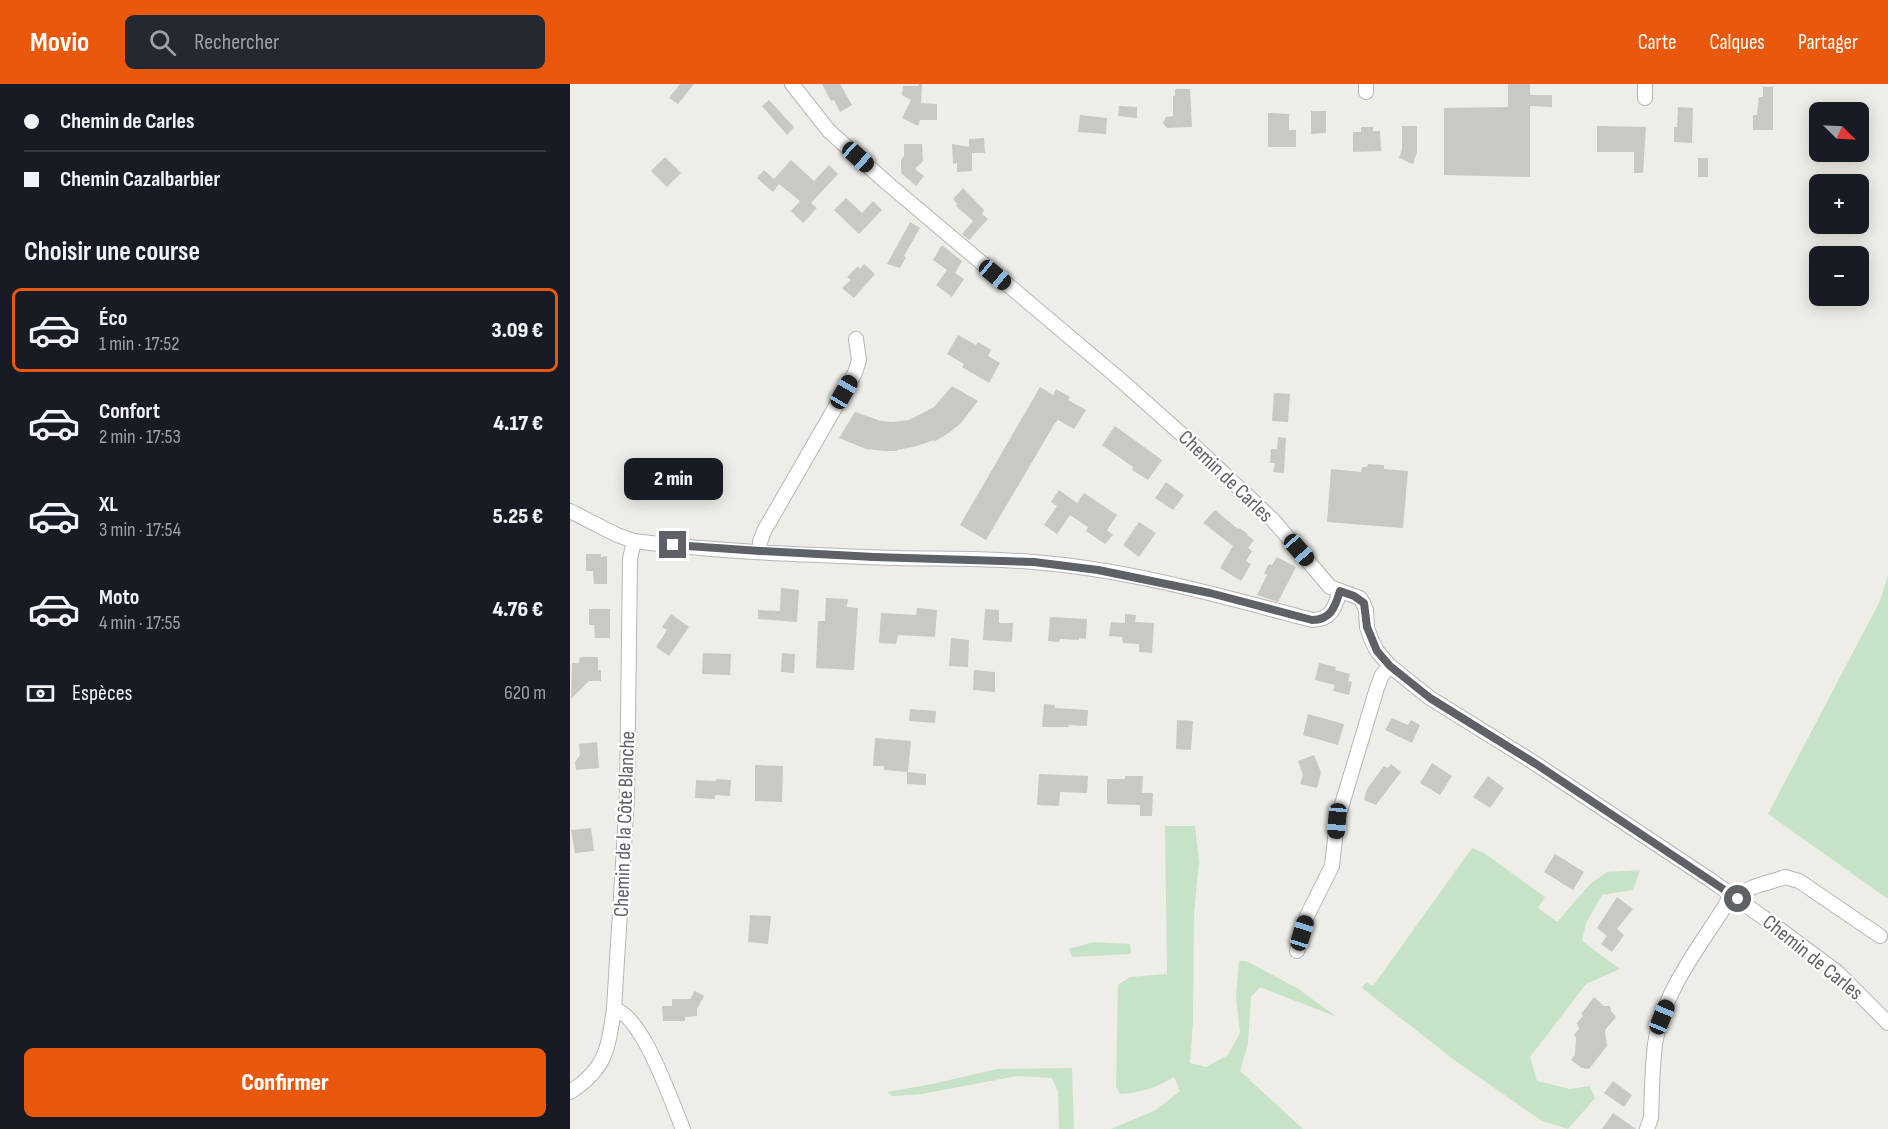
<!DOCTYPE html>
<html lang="fr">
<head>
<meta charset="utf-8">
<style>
	:root { --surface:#171b24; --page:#242831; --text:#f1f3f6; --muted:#9ea1a6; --line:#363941; --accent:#ea580c }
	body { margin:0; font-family:"Sofia Sans Condensed",sans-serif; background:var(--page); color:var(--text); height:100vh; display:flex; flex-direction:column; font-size:22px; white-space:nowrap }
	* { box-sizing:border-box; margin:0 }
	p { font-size:20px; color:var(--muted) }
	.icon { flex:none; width:33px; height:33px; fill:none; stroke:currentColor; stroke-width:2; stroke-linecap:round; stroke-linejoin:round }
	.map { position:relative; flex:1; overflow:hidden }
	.drawer { display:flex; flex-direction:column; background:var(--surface); width:570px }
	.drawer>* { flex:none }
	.guide { display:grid; align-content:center; height:132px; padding:0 24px; background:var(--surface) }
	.needle { width:39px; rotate:114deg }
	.controls { position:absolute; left:1239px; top:18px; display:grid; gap:12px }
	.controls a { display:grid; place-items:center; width:60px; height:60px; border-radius:9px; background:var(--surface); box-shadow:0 3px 15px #0003; font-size:30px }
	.end { position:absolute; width:27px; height:27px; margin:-14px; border:8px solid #5e6165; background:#fff; box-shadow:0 0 0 3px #fff }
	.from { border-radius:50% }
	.bubble { position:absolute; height:42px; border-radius:9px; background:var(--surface); box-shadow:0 3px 15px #0003; font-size:20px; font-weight:800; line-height:42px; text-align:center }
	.car { position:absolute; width:18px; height:36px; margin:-18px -9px; border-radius:8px; box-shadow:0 0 4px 2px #0007; background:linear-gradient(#222 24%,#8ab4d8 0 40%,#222 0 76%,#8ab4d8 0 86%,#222 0) }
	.guide b { display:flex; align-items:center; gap:21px; height:57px; font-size:22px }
	.guide b+b { border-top:2px solid var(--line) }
	.guide i { width:15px; height:15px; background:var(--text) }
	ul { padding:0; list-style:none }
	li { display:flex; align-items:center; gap:18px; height:84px; margin:0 12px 9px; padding:0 12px; border:3px solid transparent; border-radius:9px }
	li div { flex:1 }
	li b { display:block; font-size:22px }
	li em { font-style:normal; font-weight:800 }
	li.selected { border-color:var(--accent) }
	li>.icon { width:54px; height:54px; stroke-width:1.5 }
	h2 { padding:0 24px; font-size:27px; line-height:72px }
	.pay { display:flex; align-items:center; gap:15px; height:66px; padding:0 24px; font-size:22px }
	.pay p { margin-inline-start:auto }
	.button { display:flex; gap:12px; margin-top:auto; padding:12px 24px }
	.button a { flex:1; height:69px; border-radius:9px; background:var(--accent); color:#fff; font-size:24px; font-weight:800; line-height:69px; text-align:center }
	header { display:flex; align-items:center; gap:36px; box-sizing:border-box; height:84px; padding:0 30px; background:var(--accent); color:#fff }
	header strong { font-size:28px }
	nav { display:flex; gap:33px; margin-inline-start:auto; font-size:21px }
	.search { width:420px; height:54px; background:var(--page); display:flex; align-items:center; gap:15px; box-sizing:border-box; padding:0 21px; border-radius:9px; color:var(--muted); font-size:22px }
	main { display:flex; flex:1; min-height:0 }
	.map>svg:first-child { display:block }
	.green { fill:#c6e3c7 }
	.building { fill:#cac8c3 }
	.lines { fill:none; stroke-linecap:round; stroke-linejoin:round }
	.minor-casing { stroke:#b4b6ba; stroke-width:16 }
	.minor { stroke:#fff; stroke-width:14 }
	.route { stroke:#5e6165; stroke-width:8 }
	.labels { text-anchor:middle; stroke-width:4.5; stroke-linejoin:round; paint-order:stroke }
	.street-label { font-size:21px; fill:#5e6165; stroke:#fff }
</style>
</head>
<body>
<header>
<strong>Movio</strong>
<div class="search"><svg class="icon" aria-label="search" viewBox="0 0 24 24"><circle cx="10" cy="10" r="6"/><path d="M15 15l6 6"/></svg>Rechercher</div>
<nav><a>Carte</a><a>Calques</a><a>Partager</a></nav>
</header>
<main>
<section class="drawer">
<div class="guide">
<b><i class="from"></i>Chemin de Carles</b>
<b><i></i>Chemin Cazalbarbier</b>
</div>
<h2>Choisir une course</h2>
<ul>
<li class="selected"><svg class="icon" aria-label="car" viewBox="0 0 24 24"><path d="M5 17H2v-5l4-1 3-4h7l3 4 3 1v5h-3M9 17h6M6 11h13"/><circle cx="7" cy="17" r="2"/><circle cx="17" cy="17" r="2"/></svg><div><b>Éco</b><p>1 min · 17:52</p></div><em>3.09 €</em></li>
<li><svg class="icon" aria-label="car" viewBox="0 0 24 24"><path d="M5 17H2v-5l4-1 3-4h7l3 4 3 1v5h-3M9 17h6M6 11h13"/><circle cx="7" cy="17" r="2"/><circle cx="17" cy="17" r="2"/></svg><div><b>Confort</b><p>2 min · 17:53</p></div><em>4.17 €</em></li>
<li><svg class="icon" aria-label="car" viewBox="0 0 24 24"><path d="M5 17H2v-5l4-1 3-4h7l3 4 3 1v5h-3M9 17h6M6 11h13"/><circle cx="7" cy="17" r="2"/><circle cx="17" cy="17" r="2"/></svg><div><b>XL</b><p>3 min · 17:54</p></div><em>5.25 €</em></li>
<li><svg class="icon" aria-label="car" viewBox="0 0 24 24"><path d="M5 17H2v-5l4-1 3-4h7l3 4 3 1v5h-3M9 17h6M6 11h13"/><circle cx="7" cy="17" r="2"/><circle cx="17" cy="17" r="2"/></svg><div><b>Moto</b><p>4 min · 17:55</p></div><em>4.76 €</em></li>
</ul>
<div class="pay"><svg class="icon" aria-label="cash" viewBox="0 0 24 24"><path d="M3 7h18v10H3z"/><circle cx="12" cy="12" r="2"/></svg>Espèces<p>620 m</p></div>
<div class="button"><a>Confirmer</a></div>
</section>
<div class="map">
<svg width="1318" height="1045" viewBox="0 0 1318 1045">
	<rect width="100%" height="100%" fill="#efede7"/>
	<path class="green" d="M1318 491V815L1198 730 1310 517Z
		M595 742H625L629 778 624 830 623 938 620 979 636 983 658 971 670 949 666 912 669 877H676L727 904 767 933 690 903 681 913 678 960 670 987 733 1045H541L586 1026 610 1007 604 993C586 1004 570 1009 550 1010L546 1002 548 901 560 893 597 890Z
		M902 764 914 769 975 813 968 824 987 838 1020 800 1037 788 1070 786 1063 806 1032 811 1016 839 1012 857 1050 885 1016 900 960 973 967 997 1000 1005 1020 1002 1025 1014 998 1045 972 1037 887 978 792 904 796 898 803 902Z
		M524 858 560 860 561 870 502 873 499 865Z
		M502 984 504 1045H489L488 1008 482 994 447 992 352 1010 322 1012 317 1008 362 1000 427 985Z"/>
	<path class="building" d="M110 0H124L108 20 99 14Z
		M252 0H270L282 21 270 28 264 16 261 17Z
		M349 0H352L351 19 367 20V36H350L348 42 332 34 341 16 332 11 333 2H348Z
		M938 0H960V11H982V23L960 22V93L874 91V24L938 23Z
		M1193 3H1203V46H1183V31H1187L1189 13H1193Z
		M605 5H620L622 43 597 44 593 39 596 33 603 32V12H605Z
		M199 16 224 43 217 51 192 22Z
		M549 22 567 23V34L548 32Z
		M1108 23 1123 24 1122 59 1104 58V43H1107Z
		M741 27H756V49L741 50Z
		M698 29 719 30V46H726V63H698Z
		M510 31 537 34 536 50 508 48Z
		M832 42H847V68L843 80 829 74 832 65Z
		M1027 42 1076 43 1073 89H1064V68H1027Z
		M791 43H803V47H810L811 67 783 68V48H791Z
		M414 54 415 69H402V87L387 88V79L383 80 382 60 399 63V55Z
		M334 60H352L353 77 345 85 354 92 346 102 331 89V76L334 72Z
		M95 73 111 89 97 103 81 87Z
		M1128 74H1138V93H1128Z
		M221 76 244 97 259 81 268 90 241 119 247 124 233 139 221 127 230 117 209 100 203 108 187 94 194 86 204 95Z
		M393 104 414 126 412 130 418 135 399 156 392 150 403 137 386 122 387 120 383 115Z
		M276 114 292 129 303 117 312 126 289 150 264 126Z
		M340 138 350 144 334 172 336 173 330 184 317 180Z
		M372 161 392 177 385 189 394 195 382 213 366 201 377 186 363 176Z
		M294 180 305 190 284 214 272 204 281 196 277 193 288 182 290 185Z
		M388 251 406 261 408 258 421 266 418 272 430 279 419 299 392 283 394 280 377 270Z
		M382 302 408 317 391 339 380 348 364 358V356L347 362 327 366V367H315L296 365 269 354 285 328 311 337 323 338 339 336 364 323Z
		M470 303 483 311 486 305 500 313 498 316 516 326 504 345 488 336 485 339 416 456 390 441Z
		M704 309 720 310 718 338 702 337Z
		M545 342 592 376 578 396 562 386 563 383 532 361Z
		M708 353 716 354 714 389 703 388 705 379H700L701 365H707Z
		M798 380 814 381V385L838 387 833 444 757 438 761 385 791 388 792 383H797Z
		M596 398 614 411 603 426 585 414Z
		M489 406 507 419 514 409 547 431 537 446 543 451 535 460 516 447 518 443 500 431 487 450 474 441 487 422 481 418Z
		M645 426 668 445 669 444 678 450 677 451 684 456 678 464 682 467 676 477 681 480 671 497 650 484 663 462 633 439Z
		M569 438 586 449 569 473 553 461Z
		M16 470H31V473L37 472V500H24L23 487H16Z
		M707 473 726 483 708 518 687 511 697 491 694 489 699 480 702 481Z
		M211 504 229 506 227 538 188 535V526L210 527Z
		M256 514 278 515 277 523 288 524 284 586 246 584 248 537H255Z
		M347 524 367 526 365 553 328 551 326 560 309 559 311 529 346 531Z
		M19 525H40V554H25L24 541H19Z
		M415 525 429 526V539H443L442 558 413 556Z
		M101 530 119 543 99 572 86 563 97 546 92 543Z
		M555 530 566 531 565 538 584 539 582 569 569 568V560L553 559 552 553 539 552 541 538 555 539Z
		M480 533 517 535 516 555 509 554V556L490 555 489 558 478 557Z
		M381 554 399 556 398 583 379 582Z
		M133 569 161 570 160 591 132 590Z
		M212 569 225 570 224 589 211 588Z
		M10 573H28V586H31V597H19L1 615 2 579H9Z
		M749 579 766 583 765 586 780 590 778 597 782 598 779 611 763 607 765 601 745 596Z
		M404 586 425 588V608L403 606Z
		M474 620 485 621V624L518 626 517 642 499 641 498 643H472Z
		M340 625 366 627 365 639 339 637Z
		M738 630 774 640 768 661 733 651Z
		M822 634 838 641 841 636 850 641 842 659 815 646Z
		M607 636 623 637 621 666 606 665Z
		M305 654 341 657 338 688 314 686V682H303Z
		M27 658 29 684 6 686 5 678 10 671 9 660Z
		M744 671 751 688 747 704 730 700 733 691 728 677Z
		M862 679 882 692 870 711 850 699Z
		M821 680 831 688 806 721 794 716 797 705 814 682 818 684Z
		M185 681 213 682 212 718 185 717Z
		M337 688 356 690V701L337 700Z
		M469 690 518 692 517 709 490 708 489 722 467 721Z
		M555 692H573L572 709H583L582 732H570V721L537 720V695H555Z
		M918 692 934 704 920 724 903 713Z
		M146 695 161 696 160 712 145 711V715L125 714 126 696 146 697Z
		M21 744 24 767 5 769 1 746Z
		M985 770 1014 788 1003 806 974 788Z
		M1047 813 1063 825 1047 845 1054 851 1042 868 1031 860 1037 852 1027 844Z
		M180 831 201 832 198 860 178 858Z
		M125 907 134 912 127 925V932L115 933V937H93L92 922H102V915H120Z
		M1024 913 1034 922H1040L1041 927 1046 933 1035 946 1037 962 1019 985 1012 984 1001 976 1005 971 1006 954 1004 951 1009 945 1007 939 1013 932 1011 930Z
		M1043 997 1062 1011 1054 1023 1034 1009Z
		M1043 1029 1066 1045H1032Z"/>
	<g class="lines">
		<defs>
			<path id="minor" d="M222 0 259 47 317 99 546 292 617 355 703 436 760 503 790 514 793 519 796 526 797 543 801 555 807 567 820 582 860 614 966 680 1139 795 1204 841 1267 888 1318 939
				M796 0V8
				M1075 14V0
				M0 427 47 451 64 457C150 468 239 471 326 474 372 475 417 474 463 478 557 485 651 512 742 536 761 536 765 524 770 507
				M190 467V458L194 447 285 289 289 276 286 255
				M1168 815C1176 801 1201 799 1215 793L1229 797 1310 852
				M727 867 737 832 762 782 767 737 807 604 812 591 820 582
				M44 925C73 932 101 1017 113 1045
				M0 1008C36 985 38 965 44 925L57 714 60 475 64 457
				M1077 1045 1081 1034C1082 1009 1082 984 1085 960 1093 908 1128 865 1155 822L1161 810"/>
		</defs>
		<use href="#minor" class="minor-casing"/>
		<use href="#minor" class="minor"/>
	</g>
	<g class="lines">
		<path class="route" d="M103 461 190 467 304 473 464 478 528 486 640 509 742 536C761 536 765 523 770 507L784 512 794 519 797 543 807 567 820 582 860 614 966 680 1168 815"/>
	</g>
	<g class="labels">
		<g class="street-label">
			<text transform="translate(656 392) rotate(44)" y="7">Chemin de Carles</text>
			<text transform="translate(54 740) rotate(-88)" y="7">Chemin de la Côte Blanche</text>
			<text transform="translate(1243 873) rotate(39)" y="7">Chemin de Carles</text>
		</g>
	</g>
</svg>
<div class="controls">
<a><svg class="needle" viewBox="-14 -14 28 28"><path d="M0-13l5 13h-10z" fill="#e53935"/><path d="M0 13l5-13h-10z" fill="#9ea1a6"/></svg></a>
<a>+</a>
<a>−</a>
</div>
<i class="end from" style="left:1168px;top:815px"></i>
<i class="end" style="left:103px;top:461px"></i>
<div class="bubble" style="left:54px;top:374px;width:99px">2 min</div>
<i class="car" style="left:288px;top:73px;rotate:132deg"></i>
<i class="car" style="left:425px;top:191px;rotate:130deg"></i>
<i class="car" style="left:274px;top:308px;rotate:30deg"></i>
<i class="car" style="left:729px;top:466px;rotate:139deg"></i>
<i class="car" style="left:767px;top:737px;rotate:185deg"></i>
<i class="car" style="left:732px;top:849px;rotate:17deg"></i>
<i class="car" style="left:1092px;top:933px;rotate:22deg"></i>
</div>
</main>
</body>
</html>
